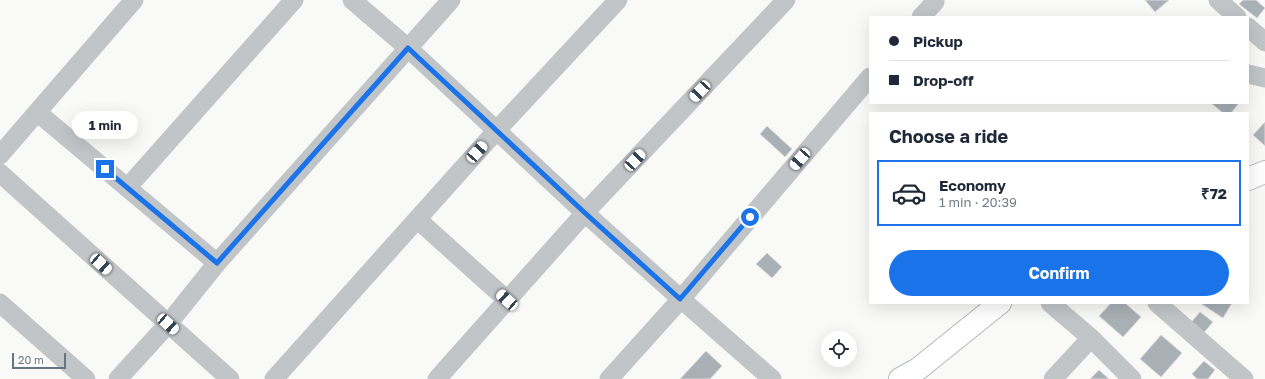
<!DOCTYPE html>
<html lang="en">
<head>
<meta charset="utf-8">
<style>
	:root { --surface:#fff; --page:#f2f2f3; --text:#1f2937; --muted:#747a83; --line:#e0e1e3; --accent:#1a73e8 }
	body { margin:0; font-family:"Golos Text",sans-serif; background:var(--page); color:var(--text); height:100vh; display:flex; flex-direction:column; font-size:15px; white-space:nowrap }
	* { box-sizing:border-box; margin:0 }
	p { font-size:13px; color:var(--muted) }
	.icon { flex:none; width:22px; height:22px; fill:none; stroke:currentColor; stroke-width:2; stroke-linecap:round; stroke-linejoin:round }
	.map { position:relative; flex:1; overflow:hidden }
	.panel { position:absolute; left:869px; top:112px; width:380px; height:192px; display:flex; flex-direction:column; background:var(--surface); border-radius:0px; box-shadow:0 4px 16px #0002 }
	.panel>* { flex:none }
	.guide { position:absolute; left:869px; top:16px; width:380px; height:88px; border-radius:0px; box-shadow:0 4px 16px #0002; display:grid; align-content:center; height:88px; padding:0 20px; background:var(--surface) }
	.fabs { position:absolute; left:821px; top:331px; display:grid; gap:8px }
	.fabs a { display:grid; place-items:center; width:36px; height:36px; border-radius:50%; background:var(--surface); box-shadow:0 4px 16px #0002; font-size:20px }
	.scale { position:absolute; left:12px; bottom:10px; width:54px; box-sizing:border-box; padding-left:4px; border:2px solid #667580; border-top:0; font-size:11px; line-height:14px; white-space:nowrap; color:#667580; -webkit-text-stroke:3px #fff; paint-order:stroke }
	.end { position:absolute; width:18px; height:18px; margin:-9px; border:5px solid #1a73e8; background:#fff; box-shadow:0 0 0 2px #fff }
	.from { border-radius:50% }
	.bubble { position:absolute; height:28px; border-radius:14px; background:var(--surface); box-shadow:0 4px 16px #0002; font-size:13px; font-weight:700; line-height:28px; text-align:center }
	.car { position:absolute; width:12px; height:24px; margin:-12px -6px; border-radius:5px; box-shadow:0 0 3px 1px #0007; background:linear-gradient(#fff 24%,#345 0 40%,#fff 0 76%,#345 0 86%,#fff 0) }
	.guide b { display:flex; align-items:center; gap:14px; height:38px; font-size:15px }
	.guide b+b { border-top:1px solid var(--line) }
	.guide i { width:10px; height:10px; background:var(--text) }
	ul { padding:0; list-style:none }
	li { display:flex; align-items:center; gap:12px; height:66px; margin:0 8px 6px; padding:0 12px; border:2px solid transparent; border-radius:0px }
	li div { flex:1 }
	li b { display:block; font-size:15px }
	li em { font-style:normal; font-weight:700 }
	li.active { border-color:var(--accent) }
	li>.icon { width:36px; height:36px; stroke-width:1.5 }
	h2 { padding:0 20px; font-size:18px; line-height:48px }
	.button { display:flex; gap:8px; margin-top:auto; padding:8px 20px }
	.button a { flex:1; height:46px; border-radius:24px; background:var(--accent); color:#fff; font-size:16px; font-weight:700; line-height:46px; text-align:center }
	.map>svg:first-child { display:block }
	.building { fill:#a9b0b6; stroke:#dbdbd9 }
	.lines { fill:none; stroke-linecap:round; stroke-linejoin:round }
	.secondary-casing { stroke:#b3b9bd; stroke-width:24 }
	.minor { stroke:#c1c5c8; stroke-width:19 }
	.secondary { stroke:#fff; stroke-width:22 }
	.route { stroke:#1a73e8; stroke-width:5 }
</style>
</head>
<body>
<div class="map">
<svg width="1265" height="379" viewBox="0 0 1265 379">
	<rect width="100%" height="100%" fill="#f9f9f7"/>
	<path class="building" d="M1145 0H1169L1155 12Z
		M1243 0H1256L1265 8 1257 18 1239 4Z
		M1211 103H1239L1231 113H1223Z
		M1265 122V146L1253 135Z
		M767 126 792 149 785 157 760 134Z
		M767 253 782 267 772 278 756 264Z
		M1111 303H1125L1141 317 1123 337 1099 316Z
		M1200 303H1232L1223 318Z
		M1200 312 1213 322 1201 336 1188 326Z
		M1161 335 1182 353 1161 377 1140 359Z
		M706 351 722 366 710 379H680Z
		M1204 361 1215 370 1208 379H1197L1192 374Z
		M1099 370 1109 379H1090Z"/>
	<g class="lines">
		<defs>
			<path id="secondary" d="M1248 179 1265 172
				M900 379 918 369 1000 303"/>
		</defs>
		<use href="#secondary" class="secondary-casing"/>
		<path class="minor" d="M352 0 408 48 585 213 681 299 772 379
			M1218 0 1237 17
			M921 17 935 2
			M1248 27 1265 42
			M1248 74 1265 78
			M37 112 217 263
			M0 155 134 0
			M0 173 230 379
			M127 188 294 0
			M417 219 507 300
			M0 303 86 379
			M1050 303 1091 338 1132 379
			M1157 303 1244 379
			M118 379 168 324 217 263 451 0
			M274 379 497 130 618 0
			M437 379 592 205 786 0
			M609 379 681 299 870 77
			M1053 379 1091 338"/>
		<use href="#secondary" class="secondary"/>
	</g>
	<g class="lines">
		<path class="route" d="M105 169 217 263 408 48 585 213 680 299 750 217"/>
	</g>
</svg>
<div class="fabs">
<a><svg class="icon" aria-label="locate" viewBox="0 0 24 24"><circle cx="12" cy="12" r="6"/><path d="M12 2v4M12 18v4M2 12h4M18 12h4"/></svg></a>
</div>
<div class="scale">20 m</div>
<i class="end from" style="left:750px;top:217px"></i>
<i class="end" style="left:105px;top:169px"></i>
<div class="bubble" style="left:72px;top:111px;width:66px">1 min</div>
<i class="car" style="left:700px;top:91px;rotate:223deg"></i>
<i class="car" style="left:477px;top:152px;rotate:42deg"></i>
<i class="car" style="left:800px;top:159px;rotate:221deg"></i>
<i class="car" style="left:635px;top:160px;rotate:43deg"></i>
<i class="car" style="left:101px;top:264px;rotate:132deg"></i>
<i class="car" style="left:507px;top:300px;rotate:312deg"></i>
<i class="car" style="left:168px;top:324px;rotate:132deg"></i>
<div class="guide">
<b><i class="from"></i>Pickup</b>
<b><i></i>Drop-off</b>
</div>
<section class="panel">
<h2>Choose a ride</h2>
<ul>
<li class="active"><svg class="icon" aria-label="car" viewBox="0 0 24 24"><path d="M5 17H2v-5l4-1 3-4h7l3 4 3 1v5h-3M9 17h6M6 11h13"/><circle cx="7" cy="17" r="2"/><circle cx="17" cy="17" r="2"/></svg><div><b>Economy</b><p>1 min · 20:39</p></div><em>₹72</em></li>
</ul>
<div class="button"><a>Confirm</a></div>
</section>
</div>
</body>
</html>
